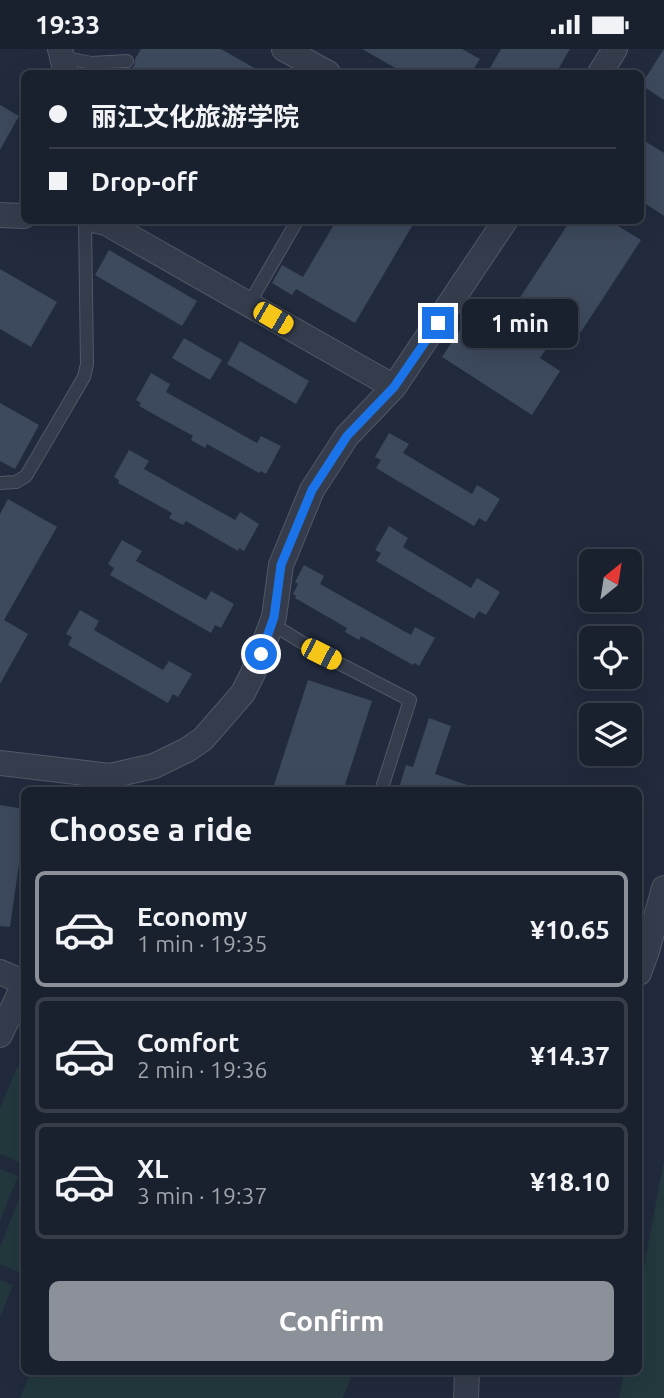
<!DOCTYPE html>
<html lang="en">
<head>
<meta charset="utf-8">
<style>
	:root { --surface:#19202e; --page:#222836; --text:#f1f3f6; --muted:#9fa3aa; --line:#373e4a; --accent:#8c9099 }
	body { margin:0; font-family:Ubuntu,"Noto Sans SC",sans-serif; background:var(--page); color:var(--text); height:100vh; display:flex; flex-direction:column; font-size:26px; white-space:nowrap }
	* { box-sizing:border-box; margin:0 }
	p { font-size:23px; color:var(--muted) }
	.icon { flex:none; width:38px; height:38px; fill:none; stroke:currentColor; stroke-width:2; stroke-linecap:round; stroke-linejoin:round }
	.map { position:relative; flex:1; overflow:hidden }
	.side { position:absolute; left:21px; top:738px; width:621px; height:588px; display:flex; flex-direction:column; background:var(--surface); border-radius:10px; box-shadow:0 7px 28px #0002,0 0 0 2px var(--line) }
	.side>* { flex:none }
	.top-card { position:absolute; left:21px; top:21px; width:623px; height:154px; border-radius:10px; box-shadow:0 7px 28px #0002,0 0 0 2px var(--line); display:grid; align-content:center; height:154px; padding:0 28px; background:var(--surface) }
	.needle { width:46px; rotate:30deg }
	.fabs { position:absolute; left:579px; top:500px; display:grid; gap:14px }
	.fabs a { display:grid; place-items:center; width:63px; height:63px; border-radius:10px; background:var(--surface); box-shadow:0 7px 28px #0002,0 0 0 2px var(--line); font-size:35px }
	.end { position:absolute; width:32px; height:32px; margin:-16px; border:9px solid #1a73e8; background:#fff; box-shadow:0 0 0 4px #fff }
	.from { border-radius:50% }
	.bubble { position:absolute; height:49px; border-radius:10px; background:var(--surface); box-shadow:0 7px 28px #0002,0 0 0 2px var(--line); font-size:23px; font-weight:700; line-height:49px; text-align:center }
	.car { position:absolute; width:21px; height:42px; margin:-21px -10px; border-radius:9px; box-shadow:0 0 5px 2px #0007; background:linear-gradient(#f5c518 24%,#345 0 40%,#f5c518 0 76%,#345 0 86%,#f5c518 0) }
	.top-card b { display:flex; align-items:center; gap:24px; height:66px; font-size:26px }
	.top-card b+b { border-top:2px solid var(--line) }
	.top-card i { width:18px; height:18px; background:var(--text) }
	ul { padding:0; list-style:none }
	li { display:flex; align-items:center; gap:21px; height:116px; margin:0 14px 10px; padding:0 14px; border:4px solid var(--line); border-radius:10px }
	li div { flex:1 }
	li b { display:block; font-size:26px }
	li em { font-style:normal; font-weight:700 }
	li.active { border-color:var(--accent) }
	li>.icon { width:63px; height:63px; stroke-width:1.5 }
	h2 { padding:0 28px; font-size:32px; line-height:84px }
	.cta { display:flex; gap:14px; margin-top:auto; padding:14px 28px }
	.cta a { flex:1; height:80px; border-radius:10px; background:var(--accent); color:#fff; font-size:28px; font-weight:700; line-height:80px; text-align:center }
	.status { display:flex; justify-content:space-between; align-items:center; height:49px; padding:0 35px; background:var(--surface); direction:ltr }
	.status svg { height:19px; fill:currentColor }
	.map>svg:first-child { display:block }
	.green { fill:#23393e }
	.building { fill:#3d495d }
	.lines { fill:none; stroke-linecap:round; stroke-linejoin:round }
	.service-casing { stroke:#515868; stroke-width:14 }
	.minor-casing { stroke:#515868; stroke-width:26 }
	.service { stroke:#353d4d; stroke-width:12 }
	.minor { stroke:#353d4d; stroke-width:24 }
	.route { stroke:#1a73e8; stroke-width:9 }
</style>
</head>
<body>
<div class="status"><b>19:33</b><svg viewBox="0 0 49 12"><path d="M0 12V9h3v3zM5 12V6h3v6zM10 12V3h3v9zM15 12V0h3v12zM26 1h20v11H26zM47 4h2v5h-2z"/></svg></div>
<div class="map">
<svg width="664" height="1349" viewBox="0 0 664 1349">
	<rect width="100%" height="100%" fill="#212b3d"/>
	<path class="green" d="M17 1018 24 1021V1115L0 1105V1059Z
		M664 1111V1349H619L624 1323H639V1244Z
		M0 1120 18 1127 0 1172Z
		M24 1138V1225L0 1215V1198Z
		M0 1231 13 1236 0 1268Z
		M31 1323H353L343 1349H20Z"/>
	<path class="building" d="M141 0H221L263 24H127L134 17 135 10Z
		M362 0H462L480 10 471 24H404Z
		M501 0H570L556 24H487Z
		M664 0V51L641 36Z
		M0 56 19 67 0 101Z
		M640 89 664 104V167L640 151Z
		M336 172H415L355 274 296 240 292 246 272 234 282 216 303 228Z
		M570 172H610L641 191 575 292 559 281 540 309 560 322 532 366 442 308 471 264 518 295 538 267 517 253Z
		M109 201 197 252 182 277 95 226Z
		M0 220 57 253 31 298 0 280Z
		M184 289 222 311 210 331 172 309Z
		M240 292 309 332 296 355 227 315Z
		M151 324 170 335 166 343 257 394 261 387 281 397 266 425 261 422 259 424 207 395 205 399 191 391 193 387 139 357 141 354 136 351Z
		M0 354 39 376 15 420 0 412Z
		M389 384 409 395 403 404 472 445 477 436 500 450 486 473 479 469 474 477 376 419 381 411 375 408Z
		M129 401 149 412 144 420 235 471 240 463 259 475 244 502 239 499 238 502 186 472 183 476 169 469 172 464 118 434 119 431 114 428Z
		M8 450 57 478 4 571 28 585 0 635V465Z
		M389 477 408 489 403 498 471 539 477 529 500 543 486 566 479 562 474 570 376 512 381 504 375 501Z
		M122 491 142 502 136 512 206 551 211 542 234 555 221 579 215 576 211 584 110 526 114 519 108 515Z
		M304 516 324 527 320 535 411 586 415 578 435 589 419 617 415 614 413 616 361 587 359 591 345 583 347 579 295 549 296 547 293 545 298 535 295 533Z
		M80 561 99 572 94 581 163 621 169 612 192 625 178 648 173 645 168 654 68 596 72 588 66 585Z
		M308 631 372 652 343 742H272Z
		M429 669 451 677 435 725 476 739V742H398L406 716 413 718Z
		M0 756 24 760V780L10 878 0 877Z"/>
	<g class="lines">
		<defs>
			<path id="service" d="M62 8 91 14 127 12
				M249 255 297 172
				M0 434 16 433 26 427 84 328 87 315 85 172
				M272 575 321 605 410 651 381 742"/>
			<path id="minor" d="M60 0 66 24
				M284 0 328 24
				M600 24 615 0
				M0 166 24 167
				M97 172 106 174 394 338
				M0 714 110 727 154 717 187 701 203 690 243 644 253 624 274 568 281 516 312 441 347 387 394 338 505 172
				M0 923 18 931 23 937 0 986
				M639 924 647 902 664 839
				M466 1349 467 1323"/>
		</defs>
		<use href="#service" class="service-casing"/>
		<use href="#minor" class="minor-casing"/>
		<use href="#service" class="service"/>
		<use href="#minor" class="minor"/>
	</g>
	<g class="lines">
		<path class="route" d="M261 605 274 568 281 516 312 441 347 387 394 338 438 274"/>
	</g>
</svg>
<div class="fabs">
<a><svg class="needle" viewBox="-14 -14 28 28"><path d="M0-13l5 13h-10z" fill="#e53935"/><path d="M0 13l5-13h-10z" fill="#9fa3aa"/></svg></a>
<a><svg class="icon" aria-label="locate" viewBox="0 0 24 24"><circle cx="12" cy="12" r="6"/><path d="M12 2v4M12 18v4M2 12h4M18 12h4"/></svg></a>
<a><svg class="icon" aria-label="layers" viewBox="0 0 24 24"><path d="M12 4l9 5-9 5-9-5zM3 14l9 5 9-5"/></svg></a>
</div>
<i class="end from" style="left:261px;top:605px"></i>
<i class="end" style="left:438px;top:274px"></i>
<div class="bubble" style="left:462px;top:250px;width:116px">1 min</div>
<i class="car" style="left:273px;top:269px;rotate:120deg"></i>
<i class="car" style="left:321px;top:605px;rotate:117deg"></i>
<div class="top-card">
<b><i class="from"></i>丽江文化旅游学院</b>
<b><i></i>Drop-off</b>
</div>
<section class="side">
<h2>Choose a ride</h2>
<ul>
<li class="active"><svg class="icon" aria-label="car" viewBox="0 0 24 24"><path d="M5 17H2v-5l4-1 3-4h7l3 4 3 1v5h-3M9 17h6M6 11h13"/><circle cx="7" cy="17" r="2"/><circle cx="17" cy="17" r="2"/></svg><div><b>Economy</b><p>1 min · 19:35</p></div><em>¥10.65</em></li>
<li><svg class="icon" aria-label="car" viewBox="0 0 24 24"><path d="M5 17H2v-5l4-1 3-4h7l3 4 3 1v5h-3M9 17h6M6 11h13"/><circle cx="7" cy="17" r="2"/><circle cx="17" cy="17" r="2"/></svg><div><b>Comfort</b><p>2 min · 19:36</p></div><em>¥14.37</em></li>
<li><svg class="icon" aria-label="car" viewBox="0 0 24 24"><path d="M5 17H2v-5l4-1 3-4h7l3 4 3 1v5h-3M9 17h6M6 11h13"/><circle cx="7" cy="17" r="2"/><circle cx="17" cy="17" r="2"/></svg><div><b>XL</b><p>3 min · 19:37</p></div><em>¥18.10</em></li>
</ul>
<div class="cta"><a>Confirm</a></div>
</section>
</div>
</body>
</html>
